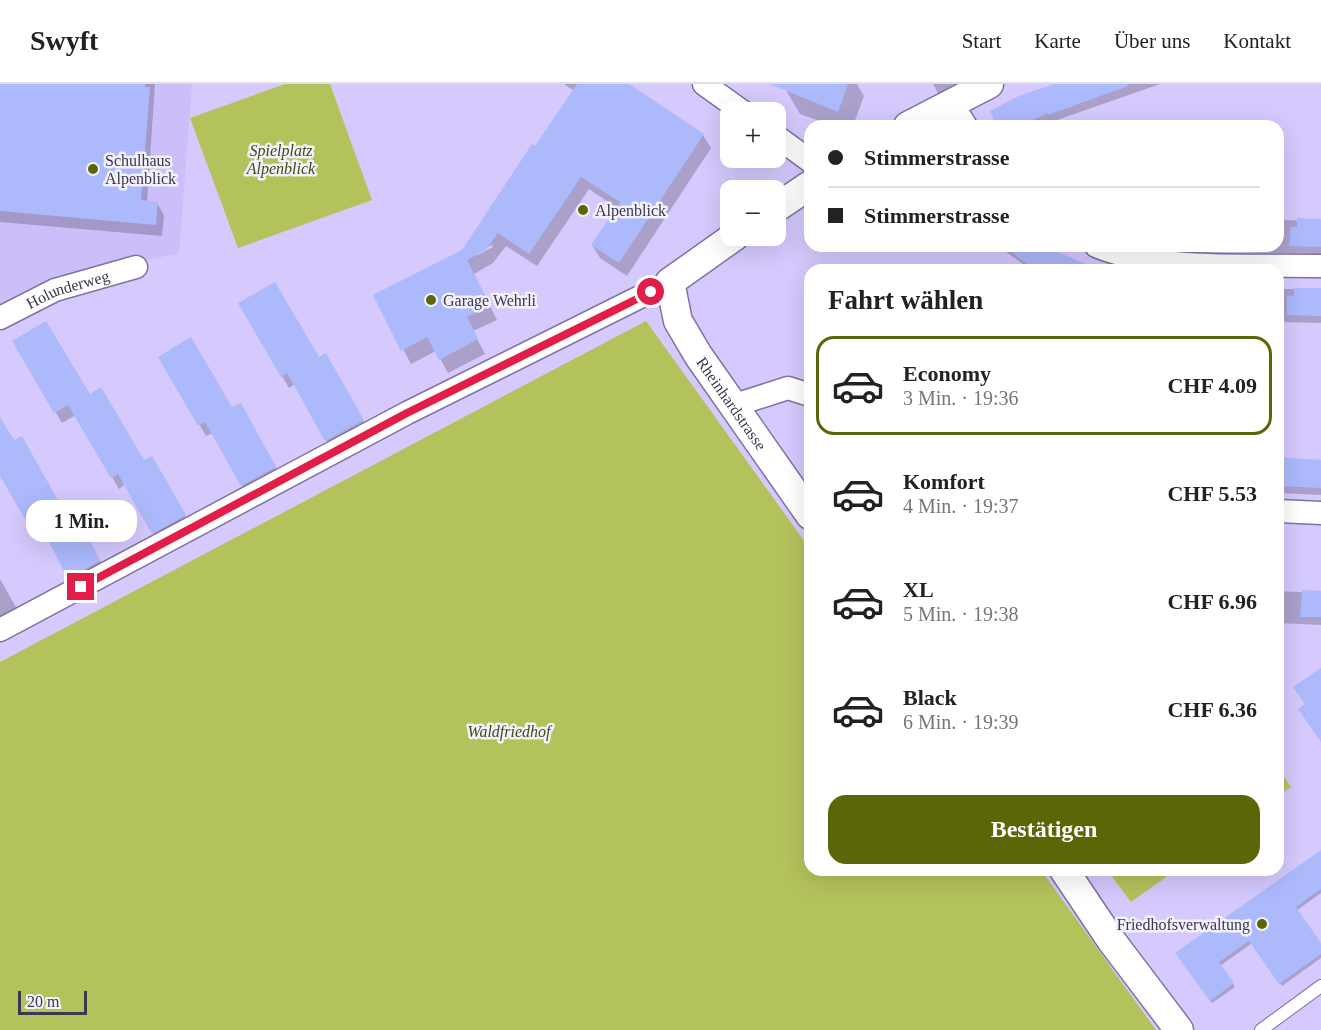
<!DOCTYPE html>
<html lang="de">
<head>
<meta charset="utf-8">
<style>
	:root { --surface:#fff; --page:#f2f2f2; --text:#222; --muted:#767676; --line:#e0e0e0; --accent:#5d6607 }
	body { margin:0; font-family:Georgia,serif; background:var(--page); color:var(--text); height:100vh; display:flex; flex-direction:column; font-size:22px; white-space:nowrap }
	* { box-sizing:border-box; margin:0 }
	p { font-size:20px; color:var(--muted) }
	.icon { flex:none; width:33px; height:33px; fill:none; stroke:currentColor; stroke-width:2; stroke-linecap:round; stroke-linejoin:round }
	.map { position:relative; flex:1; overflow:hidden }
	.details { position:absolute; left:804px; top:180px; width:480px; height:612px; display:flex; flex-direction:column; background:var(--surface); border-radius:18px; box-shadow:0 6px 24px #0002 }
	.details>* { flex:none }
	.hud { position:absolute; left:804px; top:36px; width:480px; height:132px; border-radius:18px; box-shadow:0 6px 24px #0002; display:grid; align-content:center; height:132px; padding:0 24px; background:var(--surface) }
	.controls { position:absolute; left:720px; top:18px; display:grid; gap:12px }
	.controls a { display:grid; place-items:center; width:66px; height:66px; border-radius:12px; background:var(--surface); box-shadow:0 6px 24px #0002; font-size:30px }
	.scale { position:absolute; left:18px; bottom:15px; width:69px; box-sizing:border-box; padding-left:6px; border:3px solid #3c374c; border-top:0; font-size:16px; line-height:21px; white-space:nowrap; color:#3c374c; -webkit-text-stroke:4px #f3f1fb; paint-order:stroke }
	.end { position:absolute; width:27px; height:27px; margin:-14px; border:8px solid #e11d48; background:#fff; box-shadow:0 0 0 3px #fff }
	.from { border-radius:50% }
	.bubble { position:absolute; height:42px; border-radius:18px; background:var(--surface); box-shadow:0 6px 24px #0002; font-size:20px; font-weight:700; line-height:42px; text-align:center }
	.hud b { display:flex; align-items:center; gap:21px; height:57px; font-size:22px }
	.hud b+b { border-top:2px solid var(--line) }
	.hud i { width:15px; height:15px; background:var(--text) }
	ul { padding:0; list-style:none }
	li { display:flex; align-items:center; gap:18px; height:99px; margin:0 12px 9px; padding:0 12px; border:3px solid transparent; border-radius:18px }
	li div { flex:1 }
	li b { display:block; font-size:22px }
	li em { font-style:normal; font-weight:700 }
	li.active { border-color:var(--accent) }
	li>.icon { width:54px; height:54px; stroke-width:1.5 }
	h2 { padding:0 24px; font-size:27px; line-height:72px }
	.cta { display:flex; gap:12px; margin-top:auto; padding:12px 24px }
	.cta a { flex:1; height:69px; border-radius:18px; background:var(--accent); color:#fff; font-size:24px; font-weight:700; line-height:69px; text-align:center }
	header { display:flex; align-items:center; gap:36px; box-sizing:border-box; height:84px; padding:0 30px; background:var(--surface); border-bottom:2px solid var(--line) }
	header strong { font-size:28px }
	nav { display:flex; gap:33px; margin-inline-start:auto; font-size:21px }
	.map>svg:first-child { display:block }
	.built { fill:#ccbef9 }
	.green { fill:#b4c25b }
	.shadow { fill:#0003; fill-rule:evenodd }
	.building { fill:#acb9fb }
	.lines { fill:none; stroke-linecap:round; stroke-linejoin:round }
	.service-casing { stroke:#7e73a2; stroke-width:14 }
	.minor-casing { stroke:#7e73a2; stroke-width:25 }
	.tertiary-casing { stroke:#7e73a2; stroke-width:31 }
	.service { stroke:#fff; stroke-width:12 }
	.minor { stroke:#fff; stroke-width:22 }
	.tertiary { stroke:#fff; stroke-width:28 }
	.route { stroke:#e11d48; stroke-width:8 }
	.poi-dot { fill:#5d6607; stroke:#f3f1fb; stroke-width:2 }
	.labels { text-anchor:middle; stroke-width:5; stroke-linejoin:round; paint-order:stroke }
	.park-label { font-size:16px; font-style:italic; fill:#434913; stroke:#f3f1fb }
	.poi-label { font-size:16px; fill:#3c374c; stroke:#f3f1fb; text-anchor:start }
	.street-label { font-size:16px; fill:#3c374c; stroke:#f3f1fb }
</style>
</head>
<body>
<header>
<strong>Swyft</strong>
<nav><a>Start</a><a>Karte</a><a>Über uns</a><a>Kontakt</a></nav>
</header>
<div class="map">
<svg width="1321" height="946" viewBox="0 0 1321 946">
	<rect width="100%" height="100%" fill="#d5c9fd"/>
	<path class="built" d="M0 0H192L179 169 54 198 0 226Z"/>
	<path class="green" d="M285 0H330L372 116 238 164 190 34Z
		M646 237 810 465V786H1041L1156 946H0V578Z
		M1278 684 1291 703 1278 712Z
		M1107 786H1176L1131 818Z"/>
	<path class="shadow" d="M0 0H155L147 118 157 119 164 131 162 152 0 138Z
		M564 0H626L703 51 711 64 627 192 600 174 592 161 617 124 589 105 537 182 506 162 493 179 474 190 497 236 473 247 485 270 448 289 436 267 411 280 375 212 463 167 574 7ZM492 161 493 163 476 172V169Z
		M783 0H857L864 12 853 42H833L800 30 787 8 789 3Z
		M933 0H970L941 15Z
		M1057 0H1160L1040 42H992L990 38Z
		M1278 136 1321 137V170L1166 166 1154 162H1278Z
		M998 162H1047L1056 169 1096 186H1031Z
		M1278 205H1321V239L1278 238Z
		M240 220 318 275 326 271 370 349 333 368 295 300 289 304Z
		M14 258 89 312 144 378 151 374 192 444 160 460 126 400 119 405 76 331 62 339Z
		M160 273 232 325 240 321 282 395 249 413 213 349 206 352Z
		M0 336 64 429 79 436 106 489 76 505 46 449 38 454 0 389Z
		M1278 365 1284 375 1321 377V411L1278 409Z
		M0 495 22 534 0 546Z
		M1278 507 1321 509V541L1278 539Z
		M1321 767V809L1296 827 1321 861V874L1282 902 1252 859 1220 882 1235 903 1212 919 1179 873Z"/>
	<path class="building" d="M0 0H145V3H150L141 116 158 118 156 141 0 127Z
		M577 0H629L704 50 619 179 591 161 620 118 581 93 529 170 498 149 486 166 467 176 490 221 467 233 478 255 439 276 427 253 401 267 373 211 462 166 532 60 535 62Z
		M770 0H848L838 28Z
		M1054 0H1127L1128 2 1048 31V29L1020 42H997L990 27 1019 12Z
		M1297 134 1321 135V163L1289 162 1290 143H1297Z
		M1003 162H1044L1100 186H1035Z
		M275 198 319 273 326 269 364 336 325 357 287 289 281 293 238 219Z
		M1294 204H1321V232L1287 231V212H1294Z
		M46 237 90 310 101 303 144 376 152 372 186 431 152 450 118 390 111 394 68 321 54 329 12 257Z
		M191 253 232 323 241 319 276 383 241 402 205 338 198 342 158 273Z
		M0 333 14 356 22 352 64 427 73 423 100 477 68 495 39 438 30 444 0 392Z
		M1278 373 1321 376V404L1278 402Z
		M1302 506 1321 507V533H1300Z
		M1321 584V658L1298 625 1305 620 1293 603Z
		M1321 766V805L1296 823 1321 859V870L1279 900 1249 857 1219 878 1234 899 1210 917 1175 869Z"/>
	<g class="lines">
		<defs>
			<path id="service" d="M1261 946 1321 902"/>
			<g id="minor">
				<path d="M704 0 743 28"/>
				<path d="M951 18 966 42"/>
				<path d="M776 52 810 77"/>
				<path d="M1096 162C1156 188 1255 180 1321 182"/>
				<path id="s1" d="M0 234 55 206 136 183"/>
				<path d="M732 322 788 304 810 311"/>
				<path d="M1278 427 1321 429"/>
				<path d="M0 546 407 329 670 198"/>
			</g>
			<g id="tertiary">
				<path d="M908 42 989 0"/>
				<path d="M776 124 810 101"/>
				<path id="s2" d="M735 152 670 198 678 237 698 271 810 431"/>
				<path d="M1064 786 1111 856 1179 946"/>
			</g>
		</defs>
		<use href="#service" class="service-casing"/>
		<use href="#minor" class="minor-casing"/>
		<use href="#tertiary" class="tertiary-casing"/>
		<use href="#service" class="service"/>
		<use href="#minor" class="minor"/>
		<use href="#tertiary" class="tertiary"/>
	</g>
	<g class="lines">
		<path class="route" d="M81 503 407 329 651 208"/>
	</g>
	<g class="poi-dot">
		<circle cx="93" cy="85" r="6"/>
		<circle cx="583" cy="126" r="6"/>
		<circle cx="431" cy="216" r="6"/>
		<circle cx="1262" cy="840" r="6"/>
	</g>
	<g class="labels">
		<g class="park-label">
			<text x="281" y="72">Spielplatz<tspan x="281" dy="18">Alpenblick</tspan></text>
			<text x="509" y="653">Waldfriedhof</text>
		</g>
		<g class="poi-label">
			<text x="105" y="82">Schulhaus<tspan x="105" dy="18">Alpenblick</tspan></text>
			<text x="595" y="132">Alpenblick</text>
			<text x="443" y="222">Garage Wehrli</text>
			<text x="1250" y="846" text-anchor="end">Friedhofsverwaltung</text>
		</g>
		<g class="street-label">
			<text dy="6" stroke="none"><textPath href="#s1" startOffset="74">Holunderweg</textPath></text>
			<text dy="6" stroke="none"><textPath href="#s2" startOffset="218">Rheinhardstrasse</textPath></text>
		</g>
	</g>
</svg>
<div class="controls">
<a>+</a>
<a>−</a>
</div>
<div class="scale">20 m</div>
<i class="end from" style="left:651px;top:208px"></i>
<i class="end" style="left:81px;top:503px"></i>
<div class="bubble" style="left:26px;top:416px;width:111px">1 Min.</div>
<div class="hud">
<b><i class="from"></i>Stimmerstrasse</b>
<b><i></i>Stimmerstrasse</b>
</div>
<section class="details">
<h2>Fahrt wählen</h2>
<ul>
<li class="active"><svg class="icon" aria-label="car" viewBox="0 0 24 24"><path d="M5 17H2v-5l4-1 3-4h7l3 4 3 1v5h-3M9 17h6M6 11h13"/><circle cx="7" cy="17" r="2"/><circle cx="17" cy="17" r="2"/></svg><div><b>Economy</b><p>3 Min. · 19:36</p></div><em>CHF 4.09</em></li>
<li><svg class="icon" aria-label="car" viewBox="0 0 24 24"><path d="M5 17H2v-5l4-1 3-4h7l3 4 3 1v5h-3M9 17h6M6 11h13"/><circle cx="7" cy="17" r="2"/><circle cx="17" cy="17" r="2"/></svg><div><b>Komfort</b><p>4 Min. · 19:37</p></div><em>CHF 5.53</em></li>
<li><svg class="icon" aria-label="car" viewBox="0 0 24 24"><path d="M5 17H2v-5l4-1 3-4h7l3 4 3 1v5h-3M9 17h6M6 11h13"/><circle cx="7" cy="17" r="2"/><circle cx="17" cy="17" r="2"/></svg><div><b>XL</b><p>5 Min. · 19:38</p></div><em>CHF 6.96</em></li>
<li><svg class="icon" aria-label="car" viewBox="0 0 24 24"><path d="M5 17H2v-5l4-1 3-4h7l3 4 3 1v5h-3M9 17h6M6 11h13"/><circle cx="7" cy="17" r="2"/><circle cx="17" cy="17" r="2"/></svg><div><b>Black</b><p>6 Min. · 19:39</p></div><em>CHF 6.36</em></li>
</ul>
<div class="cta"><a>Bestätigen</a></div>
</section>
</div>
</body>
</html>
